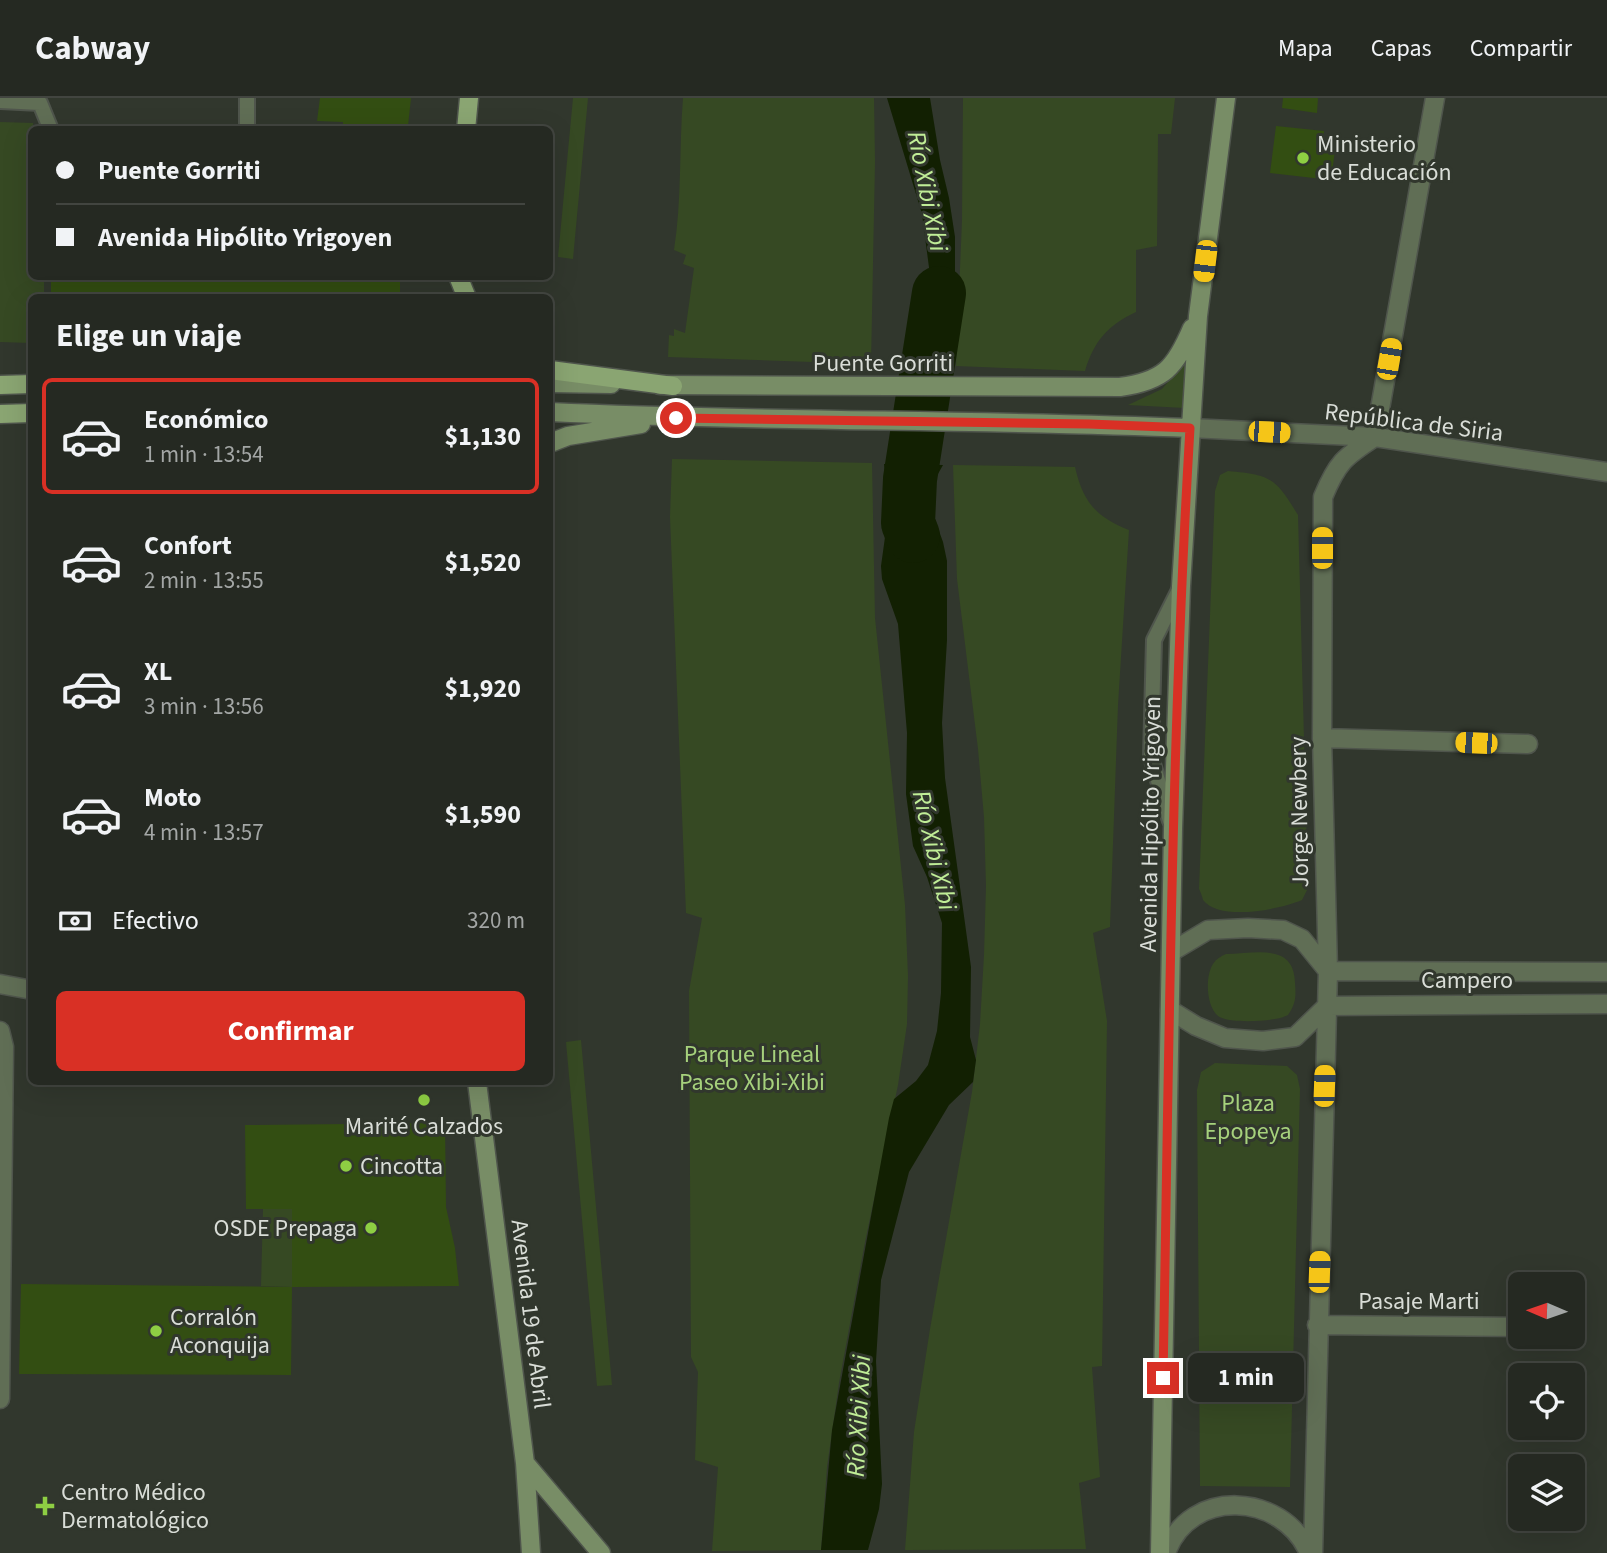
<!DOCTYPE html>
<html lang="es">
<head>
<meta charset="utf-8">
<style>
	:root { --surface:#252922; --page:#2d312a; --text:#f1f3f6; --muted:#a3a6a5; --line:#424540; --accent:#d93025 }
	body { margin:0; font-family:"Source Sans 3",sans-serif; background:var(--page); color:var(--text); height:100vh; display:flex; flex-direction:column; font-size:26px; white-space:nowrap }
	* { box-sizing:border-box; margin:0 }
	p { font-size:23px; color:var(--muted) }
	.icon { flex:none; width:38px; height:38px; fill:none; stroke:currentColor; stroke-width:2; stroke-linecap:round; stroke-linejoin:round }
	.map { position:relative; flex:1; overflow:hidden }
	.sheet { position:absolute; left:28px; top:196px; width:525px; height:791px; display:flex; flex-direction:column; background:var(--surface); border-radius:10px; box-shadow:0 7px 28px #0002,0 0 0 2px var(--line) }
	.sheet>* { flex:none }
	.top-card { position:absolute; left:28px; top:28px; width:525px; height:154px; border-radius:10px; box-shadow:0 7px 28px #0002,0 0 0 2px var(--line); display:grid; align-content:center; height:154px; padding:0 28px; background:var(--surface) }
	.needle { width:46px; rotate:272deg }
	.buttons { position:absolute; left:1508px; top:1174px; display:grid; gap:14px }
	.buttons a { display:grid; place-items:center; width:77px; height:77px; border-radius:10px; background:var(--surface); box-shadow:0 7px 28px #0002,0 0 0 2px var(--line); font-size:35px }
	.end { position:absolute; width:32px; height:32px; margin:-16px; border:9px solid #d93025; background:#fff; box-shadow:0 0 0 4px #fff }
	.from { border-radius:50% }
	.bubble { position:absolute; height:49px; border-radius:10px; background:var(--surface); box-shadow:0 7px 28px #0002,0 0 0 2px var(--line); font-size:23px; font-weight:700; line-height:49px; text-align:center }
	.car { position:absolute; width:21px; height:42px; margin:-21px -10px; border-radius:9px; box-shadow:0 0 5px 2px #0007; background:linear-gradient(#f5c518 24%,#345 0 40%,#f5c518 0 76%,#345 0 86%,#f5c518 0) }
	.top-card b { display:flex; align-items:center; gap:24px; height:66px; font-size:26px }
	.top-card b+b { border-top:2px solid var(--line) }
	.top-card i { width:18px; height:18px; background:var(--text) }
	ul { padding:0; list-style:none }
	li { display:flex; align-items:center; gap:21px; height:116px; margin:0 14px 10px; padding:0 14px; border:4px solid transparent; border-radius:10px }
	li div { flex:1 }
	li b { display:block; font-size:26px }
	li em { font-style:normal; font-weight:700 }
	li.selected { border-color:var(--accent) }
	li>.icon { width:63px; height:63px; stroke-width:1.5 }
	h2 { padding:0 28px; font-size:32px; line-height:84px }
	.pay { display:flex; align-items:center; gap:18px; height:77px; padding:0 28px; font-size:26px }
	.pay p { margin-inline-start:auto }
	.primary-button { display:flex; gap:14px; margin-top:auto; padding:14px 28px }
	.primary-button a { flex:1; height:80px; border-radius:10px; background:var(--accent); color:#fff; font-size:28px; font-weight:700; line-height:80px; text-align:center }
	header { display:flex; align-items:center; gap:42px; box-sizing:border-box; height:98px; padding:0 35px; background:var(--surface); border-bottom:2px solid var(--line) }
	header strong { font-size:33px }
	nav { display:flex; gap:38px; margin-inline-start:auto; font-size:24px }
	.map>svg:first-child { display:block }
	.green { fill:#364923 }
	.water { fill:#122002 }
	.lines { fill:none; stroke-linecap:round; stroke-linejoin:round }
	.river { stroke:#122002; stroke-width:54 }
	.building { fill:#334e12 }
	.lane-casing { stroke:#4f554c; stroke-width:18 }
	.street-casing { stroke:#4f554c; stroke-width:21 }
	.secondary-casing { stroke:#4f554c; stroke-width:21 }
	.primary-casing { stroke:#4f554c; stroke-width:21 }
	.lane { stroke:#606e55; stroke-width:14 }
	.street { stroke:#606e55; stroke-width:18 }
	.secondary { stroke:#788d66; stroke-width:18 }
	.primary { stroke:#8aa572; stroke-width:18 }
	.route { stroke:#d93025; stroke-width:9 }
	.poi-dot { fill:#8ece43; stroke:#31372d; stroke-width:2.5 }
	.labels { text-anchor:middle; stroke-width:6; stroke-linejoin:round; paint-order:stroke }
	.poi-label { font-size:24px; fill:#d9ddd7; stroke:#31372d; text-anchor:start }
	.street-label { font-size:24px; fill:#d9ddd7; stroke:#31372d }
	.park-label { font-size:24px; fill:#a6d17c; stroke:#31372d }
	.water-label { font-size:26px; font-style:italic; fill:#c0ed97; stroke:#31372d }
</style>
</head>
<body>
<header>
<strong>Cabway</strong>
<nav><a>Mapa</a><a>Capas</a><a>Compartir</a></nav>
</header>
<div class="map">
<svg width="1607" height="1455" viewBox="0 0 1607 1455">
	<rect width="100%" height="100%" fill="#31372d"/>
	<path class="green" d="M573 0H588L573 161 558 159Z
		M683 0H874L875 64 871 266 668 259 669 237 674 238V231L685 235 694 170 683 166 686 157 674 152C682 102 679 50 683 0Z
		M963 0H1175L1171 36H1158L1157 148 1136 152V214C1108 227 1094 243 1085 273L956 268 962 122Z
		M0 24 33 25 34 31 32 32V178L44 179V199L32 200 31 245 0 244Z
		M1190 259 1185 310 1128 307 1162 291Z
		M672 361 872 365 875 520 905 807 908 878 907 926 898 987 865 1144 839 1285 827 1369 821 1452 712 1453 718 1369 695 1362 698 1274 691 1259 689 893 702 820 686 815 670 419Z
		M953 367 1075 369C1083 404 1096 419 1129 432L1118 607 1110 829 1093 835 1107 923 1102 1268 1092 1269 1100 1379 1079 1385 1086 1451 905 1452 914 1334 930 1231 972 994 980 926 984 857 986 788 984 719 978 651 957 481Z
		M1228 373C1272 377 1275 380 1298 417L1308 790 1302 802C1281 811 1220 824 1203 802 1203 801 1200 792 1199 791L1215 393 1220 377Z
		M1226 856C1256 856 1294 844 1295 885 1296 898 1296 906 1288 917 1276 924 1228 926 1218 918 1206 908 1205 878 1213 866 1216 861 1221 858 1226 856Z
		M581 942 612 1287 597 1288 566 944Z
		M1215 965 1287 968 1297 977 1300 991 1290 1389 1200 1388 1197 992 1201 974Z
		M263 1111H292V1189L261 1188Z"/>
	<path class="water" d="M887 0H930L940 62 949 100 955 139V181L951 251 940 268 900 267 917 250 929 208 930 177 922 116Z
		M884 366 943 367 934 383 931 411 943 444 947 463V542L942 625 945 680 971 869 970 939 976 962 973 984 949 1007 909 1074 881 1182 876 1263 882 1386 879 1411 868 1452H821L832 1332 889 1020 894 1001 916 983 928 967 937 933 941 895 942 825 927 779 913 748 906 696 907 635 898 526 882 481 881 468 886 432 891 417Z"/>
	<g class="lines">
		<path class="river" d="M913 438 908 425 910 381 939 195"/>
	</g>
	<path class="building" d="M320 0H411L408 28 381 27 380 32H343V24L317 23Z
		M1283 0H1318L1317 15 1282 10Z
		M1276 28 1324 33 1323 43 1336 45 1331 82 1270 75Z
		M51 178H400V200H51Z
		M445 1025 446 1109 455 1150 459 1188 292 1189V1111H246L245 1027Z
		M21 1186 292 1189 291 1277 19 1276Z"/>
	<g class="lines">
		<defs>
			<path id="lane" d="M247 0V32
				M0 3 40 5 51 32
				M1170 723 1151 659 1154 542 1180 490"/>
			<path id="street" d="M1190 330 1375 339 1607 374
				M1322 640 1528 646
				M1171 854 1208 832 1248 830 1283 832 1302 841 1328 873
				M1328 873 1607 874
				M0 886 32 892
				M1327 908 1607 906
				M1170 912 1196 928 1225 940 1263 943 1295 939 1327 908
				M0 933 4 949 0 1301
				M1317 1227 1521 1229
				M1166 1455C1189 1389 1283 1394 1309 1455
				M1313 1455 1328 873 1322 640 1323 399C1337 365 1344 359 1375 339L1435 0"/>
			<path id="secondary" d="M550 285 611 286
				M660 287 1120 289C1164 283 1175 270 1192 230
				M550 314C763 324 977 321 1190 330
				M550 345 568 338 641 326
				M477 984 525 1365 531 1455
				M525 1365 601 1455
				M1160 1455 1173 731 1181 488 1198 218 1226 0"/>
			<path id="primary" d="M466 32 469 0
				M458 178 467 200
				M550 272 673 288
				M0 287 32 286
				M0 316 32 315"/>
		</defs>
		<use href="#lane" class="lane-casing"/>
		<use href="#street" class="street-casing"/>
		<use href="#secondary" class="secondary-casing"/>
		<use href="#primary" class="primary-casing"/>
		<use href="#lane" class="lane"/>
		<use href="#street" class="street"/>
		<use href="#secondary" class="secondary"/>
		<use href="#primary" class="primary"/>
	</g>
	<g class="lines">
		<path class="route" d="M676 320 1089 326 1190 330C1171 647 1169 963 1163 1280"/>
	</g>
	<g class="poi-dot">
		<circle cx="1303" cy="60" r="7"/>
		<circle cx="424" cy="1002" r="7"/>
		<circle cx="346" cy="1068" r="7"/>
		<circle cx="371" cy="1130" r="7"/>
		<circle cx="156" cy="1233" r="7"/>
		<path d="M41.5 1397.5h7v7h7v7h-7v7h-7v-7h-7v-7h7z"/>
	</g>
	<g class="labels">
		<g class="poi-label">
			<text x="1317" y="54">Ministerio<tspan x="1317" dy="28">de Educación</tspan></text>
			<text x="424" y="1036" text-anchor="middle">Marité Calzados</text>
			<text x="360" y="1076">Cincotta</text>
			<text x="357" y="1138" text-anchor="end">OSDE Prepaga</text>
			<text x="170" y="1227">Corralón<tspan x="170" dy="28">Aconquija</tspan></text>
			<text x="61" y="1402">Centro Médico<tspan x="61" dy="28">Dermatológico</tspan></text>
		</g>
		<g class="street-label">
			<text x="883" y="273">Puente Gorriti</text>
			<text transform="translate(1414 324) rotate(7)" y="8">República de Siria</text>
			<text transform="translate(1299 714) rotate(-91)" y="8">Jorge Newbery</text>
			<text transform="translate(1150 726) rotate(-89)" y="8">Avenida Hipólito Yrigoyen</text>
			<text x="1467" y="890">Campero</text>
			<text x="1419" y="1211">Pasaje Marti</text>
			<text transform="translate(531 1216) rotate(83)" y="8">Avenida 19 de Abril</text>
		</g>
		<g class="park-label">
			<text x="752" y="964">Parque Lineal<tspan x="752" dy="28">Paseo Xibi-Xibi</tspan></text>
			<text x="1248" y="1013">Plaza<tspan x="1248" dy="28">Epopeya</tspan></text>
		</g>
		<g class="water-label">
			<text transform="translate(928 93) rotate(79)" y="9">Río Xibi Xibi</text>
			<text transform="translate(935 752) rotate(77)" y="9">Río Xibi Xibi</text>
			<text transform="translate(858 1318) rotate(-87)" y="9">Río Xibi Xibi</text>
		</g>
	</g>
</svg>
<div class="buttons">
<a><svg class="needle" viewBox="-14 -14 28 28"><path d="M0-13l5 13h-10z" fill="#e53935"/><path d="M0 13l5-13h-10z" fill="#a3a6a5"/></svg></a>
<a><svg class="icon" aria-label="locate" viewBox="0 0 24 24"><circle cx="12" cy="12" r="6"/><path d="M12 2v4M12 18v4M2 12h4M18 12h4"/></svg></a>
<a><svg class="icon" aria-label="layers" viewBox="0 0 24 24"><path d="M12 4l9 5-9 5-9-5zM3 14l9 5 9-5"/></svg></a>
</div>
<i class="end from" style="left:676px;top:320px"></i>
<i class="end" style="left:1163px;top:1280px"></i>
<div class="bubble" style="left:1188px;top:1255px;width:116px">1 min</div>
<i class="car" style="left:1205px;top:163px;rotate:187deg"></i>
<i class="car" style="left:1389px;top:261px;rotate:10deg"></i>
<i class="car" style="left:1269px;top:334px;rotate:93deg"></i>
<i class="car" style="left:1322px;top:450px;rotate:0deg"></i>
<i class="car" style="left:1476px;top:645px;rotate:272deg"></i>
<i class="car" style="left:1324px;top:988px;rotate:2deg"></i>
<i class="car" style="left:1319px;top:1174px;rotate:2deg"></i>
<div class="top-card">
<b><i class="from"></i>Puente Gorriti</b>
<b><i></i>Avenida Hipólito Yrigoyen</b>
</div>
<section class="sheet">
<h2>Elige un viaje</h2>
<ul>
<li class="selected"><svg class="icon" aria-label="car" viewBox="0 0 24 24"><path d="M5 17H2v-5l4-1 3-4h7l3 4 3 1v5h-3M9 17h6M6 11h13"/><circle cx="7" cy="17" r="2"/><circle cx="17" cy="17" r="2"/></svg><div><b>Económico</b><p>1 min · 13:54</p></div><em>$1,130</em></li>
<li><svg class="icon" aria-label="car" viewBox="0 0 24 24"><path d="M5 17H2v-5l4-1 3-4h7l3 4 3 1v5h-3M9 17h6M6 11h13"/><circle cx="7" cy="17" r="2"/><circle cx="17" cy="17" r="2"/></svg><div><b>Confort</b><p>2 min · 13:55</p></div><em>$1,520</em></li>
<li><svg class="icon" aria-label="car" viewBox="0 0 24 24"><path d="M5 17H2v-5l4-1 3-4h7l3 4 3 1v5h-3M9 17h6M6 11h13"/><circle cx="7" cy="17" r="2"/><circle cx="17" cy="17" r="2"/></svg><div><b>XL</b><p>3 min · 13:56</p></div><em>$1,920</em></li>
<li><svg class="icon" aria-label="car" viewBox="0 0 24 24"><path d="M5 17H2v-5l4-1 3-4h7l3 4 3 1v5h-3M9 17h6M6 11h13"/><circle cx="7" cy="17" r="2"/><circle cx="17" cy="17" r="2"/></svg><div><b>Moto</b><p>4 min · 13:57</p></div><em>$1,590</em></li>
</ul>
<div class="pay"><svg class="icon" aria-label="cash" viewBox="0 0 24 24"><path d="M3 7h18v10H3z"/><circle cx="12" cy="12" r="2"/></svg>Efectivo<p>320 m</p></div>
<div class="primary-button"><a>Confirmar</a></div>
</section>
</div>
</body>
</html>
